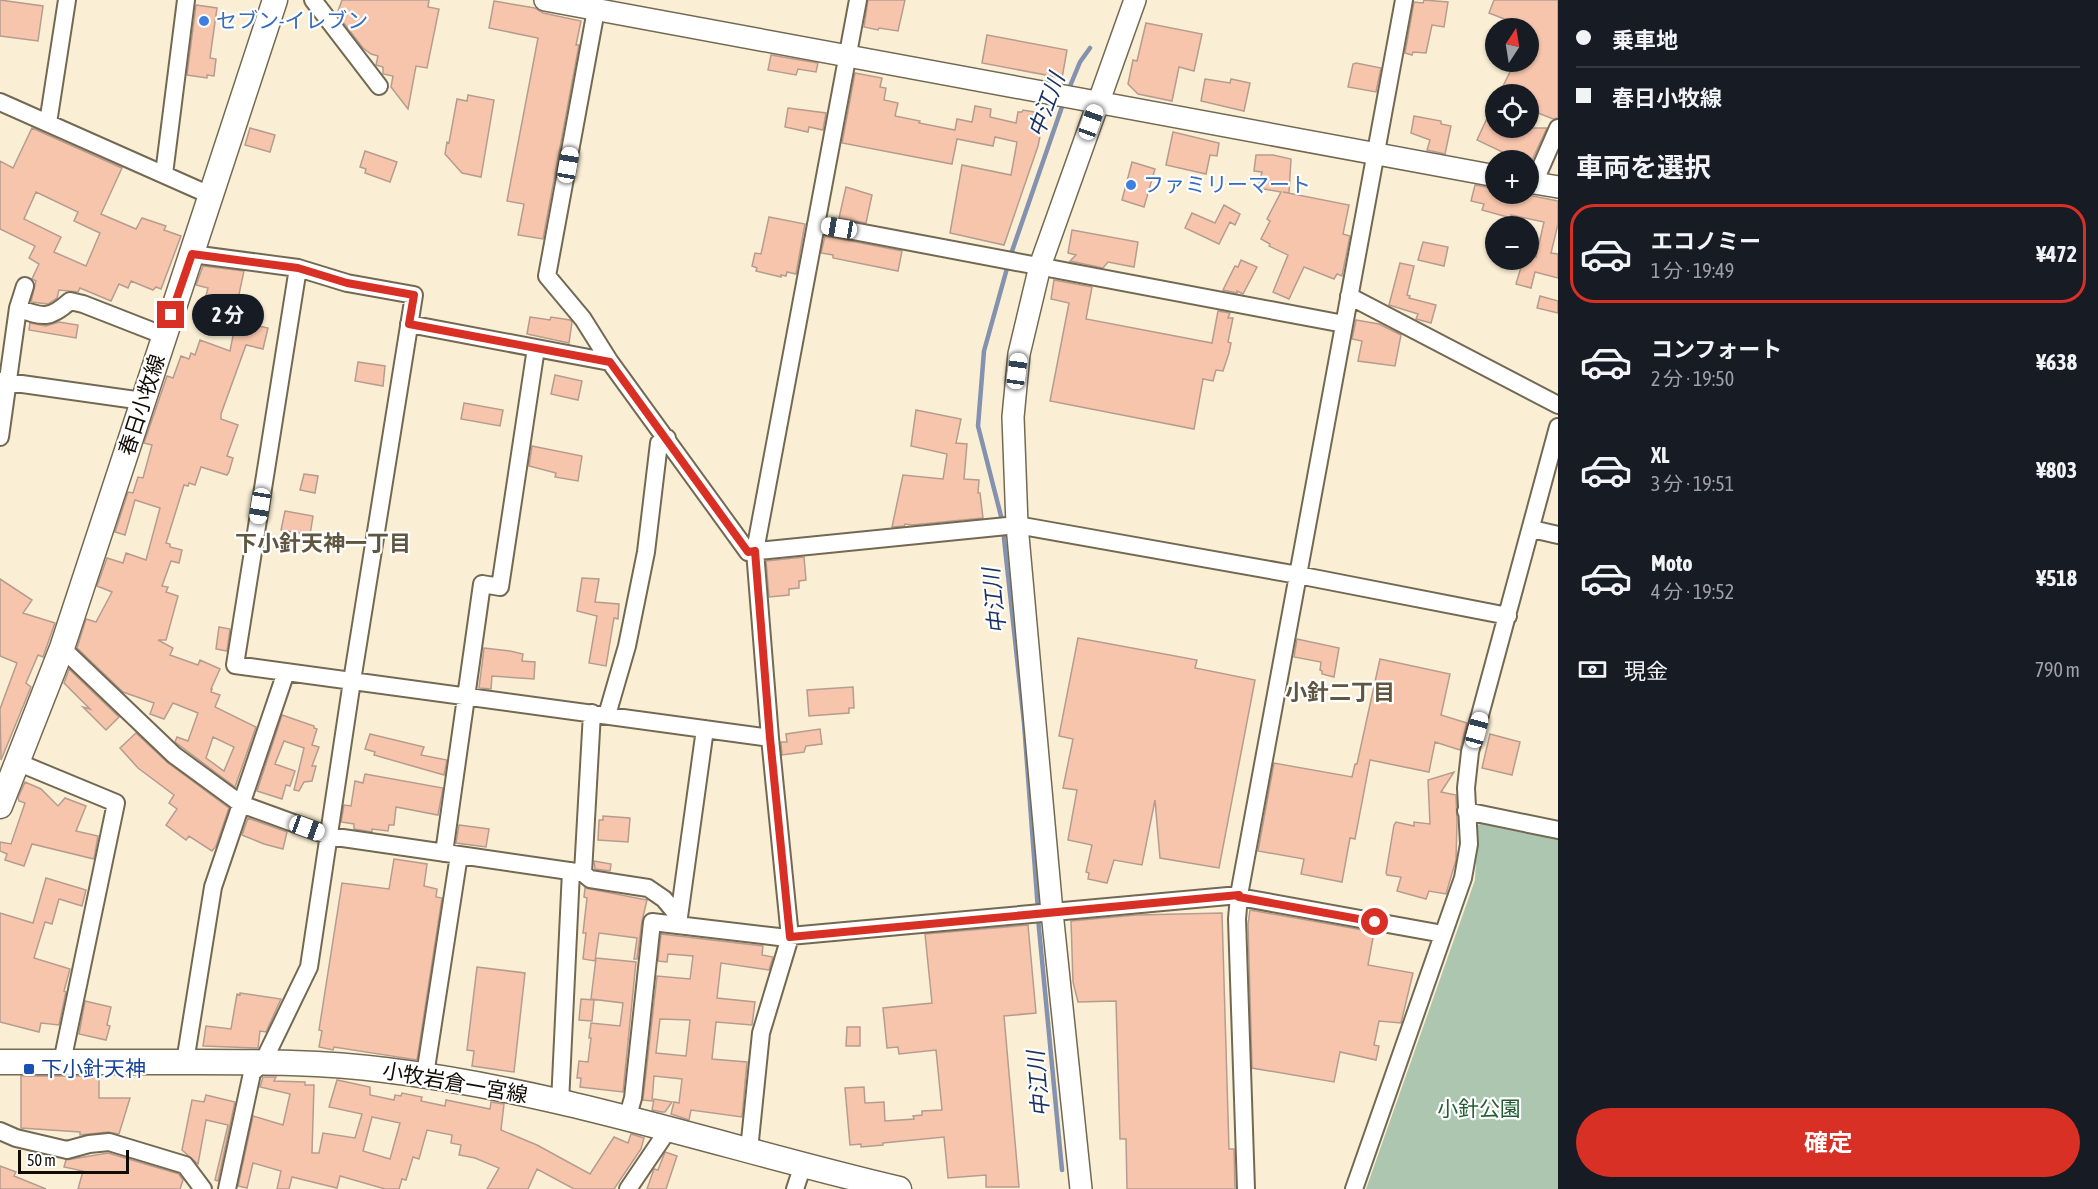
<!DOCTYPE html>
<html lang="ja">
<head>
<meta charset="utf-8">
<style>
	:root { --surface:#171b24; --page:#242831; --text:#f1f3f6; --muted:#9ea1a6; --line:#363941; --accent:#d93025 }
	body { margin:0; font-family:"Asap Condensed","Noto Sans JP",sans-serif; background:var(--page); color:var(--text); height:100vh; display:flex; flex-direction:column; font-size:22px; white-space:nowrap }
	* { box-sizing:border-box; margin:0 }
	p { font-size:20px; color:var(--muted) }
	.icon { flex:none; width:33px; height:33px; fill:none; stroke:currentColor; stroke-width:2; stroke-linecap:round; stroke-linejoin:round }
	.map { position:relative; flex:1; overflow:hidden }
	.sheet { display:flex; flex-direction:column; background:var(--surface); width:540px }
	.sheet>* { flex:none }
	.banner { display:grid; align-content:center; height:132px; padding:0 18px; background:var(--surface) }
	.needle { width:39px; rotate:12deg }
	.tools { position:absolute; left:1485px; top:18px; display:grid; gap:12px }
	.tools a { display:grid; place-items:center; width:54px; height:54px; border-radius:50%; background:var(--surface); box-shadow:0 2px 4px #0004; font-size:30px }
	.scale { position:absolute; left:18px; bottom:15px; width:111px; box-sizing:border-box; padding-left:6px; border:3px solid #100c04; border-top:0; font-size:16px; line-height:21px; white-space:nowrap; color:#100c04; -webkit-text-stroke:4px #fff; paint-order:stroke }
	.end { position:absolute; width:27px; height:27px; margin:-14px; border:8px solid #d93025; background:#fff; box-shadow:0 0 0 3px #fff }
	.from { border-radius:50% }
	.bubble { position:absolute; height:42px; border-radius:21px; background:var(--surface); box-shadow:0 2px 4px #0004; font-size:20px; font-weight:700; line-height:42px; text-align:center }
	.car { position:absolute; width:18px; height:36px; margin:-18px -9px; border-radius:8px; box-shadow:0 0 4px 2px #0007; background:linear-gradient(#fff 24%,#345 0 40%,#fff 0 76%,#345 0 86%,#fff 0) }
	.banner b { display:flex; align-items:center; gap:21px; height:57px; font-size:22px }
	.banner b+b { border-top:2px solid var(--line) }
	.banner i { width:15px; height:15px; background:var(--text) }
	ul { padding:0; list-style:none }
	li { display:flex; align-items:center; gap:18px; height:99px; margin:0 12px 9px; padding:0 6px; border:3px solid transparent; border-radius:24px }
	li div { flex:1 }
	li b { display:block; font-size:22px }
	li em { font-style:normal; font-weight:700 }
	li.selected { border-color:var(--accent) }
	li>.icon { width:54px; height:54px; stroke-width:1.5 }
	h2 { padding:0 18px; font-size:27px; line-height:72px }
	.pay { display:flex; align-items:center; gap:15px; height:66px; padding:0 18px; font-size:22px }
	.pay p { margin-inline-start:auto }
	.action { display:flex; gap:12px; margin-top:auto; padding:12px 18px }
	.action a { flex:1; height:69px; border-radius:36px; background:var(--accent); color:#fff; font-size:24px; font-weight:700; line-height:69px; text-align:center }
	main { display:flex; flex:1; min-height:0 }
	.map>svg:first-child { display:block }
	.green { fill:#adc6b0 }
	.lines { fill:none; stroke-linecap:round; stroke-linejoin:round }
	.stream { stroke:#8492af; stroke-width:4.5 }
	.building { fill:#f6c5ac; stroke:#b69c8f; stroke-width:1.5; fill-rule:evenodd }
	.minor-casing { stroke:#736952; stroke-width:20 }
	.tertiary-casing { stroke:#736952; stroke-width:24 }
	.secondary-casing { stroke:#736952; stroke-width:27 }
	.minor { stroke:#fff; stroke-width:16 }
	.tertiary { stroke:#fff; stroke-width:21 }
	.secondary { stroke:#fff; stroke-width:24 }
	.route { stroke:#d93025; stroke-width:8 }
	.shop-dot { fill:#3f7fe0; stroke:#fff; stroke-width:2 }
	.transit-dot { fill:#1a4fb4; stroke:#fff; stroke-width:2 }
	.labels { text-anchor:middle; stroke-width:4.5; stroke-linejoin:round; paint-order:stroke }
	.shop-label { font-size:21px; fill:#366cbe; stroke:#fff; text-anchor:start }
	.street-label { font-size:21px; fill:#100c04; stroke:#fff }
	.transit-label { font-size:21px; fill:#164399; stroke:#fff; text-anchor:start }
	.park-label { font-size:21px; fill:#215e30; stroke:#fff }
	.water-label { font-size:22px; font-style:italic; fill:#1a3266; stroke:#fff }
	.neighbourhood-label { font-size:22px; font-weight:bold; fill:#605640; stroke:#fff }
</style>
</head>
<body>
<main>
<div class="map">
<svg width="1558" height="1189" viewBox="0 0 1558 1189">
	<rect width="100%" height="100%" fill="#faefd5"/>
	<path class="green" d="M1489 820 1558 837V1189H1366L1475 880 1478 825Z"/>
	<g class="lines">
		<path class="stream" d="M1068 91 1080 62 1090 48
			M1038 910 1024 723 1002 520 978 426 984 351 1011 254 1064 101
			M1038 918 1062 1170"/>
	</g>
	<path class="building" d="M0 0 43 6 38 41 0 36Z
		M342 0H429L428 7 439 9 427 68 416 66 408 109 391 87 393 76 383 74V67L376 65 378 56 371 54 363 48 339 17 337 14Z
		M868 0H905L898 31 879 28 878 30 864 27Z
		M1424 0 1448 2 1444 27 1432 25 1426 53 1413 52 1412 55 1405 53 1414 2 1423 3Z
		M1494 0H1558V118L1553 119 1528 109V94H1499L1515 62H1528V28L1489 13Z
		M494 1 535 8 543 13 581 21 576 45H579L543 239 518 235 524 204 507 201 538 38 489 28Z
		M196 5 217 8 210 58 216 59 214 76 207 75V78L187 75Z
		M1146 23 1202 34 1194 71 1179 67 1172 101 1138 94 1128 84 1133 60 1137 61Z
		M987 35 1067 50 1062 78 982 63Z
		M771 55 818 63 816 72 798 69 796 75 768 70Z
		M1356 63 1381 68 1376 92 1348 87 1353 64Z
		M855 73 882 78 880 87 886 88 884 100 898 103 895 116 920 121 919 123 955 130 957 119 972 122 975 106 991 109 990 117 1016 123 1018 112H1022L1023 110 1040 113V116L1044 117 1038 146 1004 245 950 233 962 165 1011 175 1017 142 995 137 993 146 957 139 952 164 842 143Z
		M1205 79 1230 83 1231 79 1250 83 1244 111 1201 101Z
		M468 95 494 100 481 177 462 173 445 154 447 142 449 143 457 99 467 101Z
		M1496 99V128H1547L1532 160H1519L1477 140Z
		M788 108 826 113 823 130 809 127 808 132 785 127Z
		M1414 116 1441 121V124L1451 126 1445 154 1427 150 1430 140 1411 133Z
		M32 128 122 168 101 214 136 229 142 218 166 226 164 230 181 236 161 289 156 287 153 290 131 281 128 288 119 284 111 301 80 288 78 292 59 290 57 298 48 304 31 302 36 281 32 279 39 264 29 258 35 246 0 229V161L13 168ZM36 192 78 212 74 221 100 233 86 266 54 252 61 237 24 219Z
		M250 128 275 135 270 152 245 145Z
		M1173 132 1219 143 1217 156 1210 155 1206 174 1166 165Z
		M365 151 397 162 390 182 365 173 366 169 360 167Z
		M1256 155H1273L1291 159 1289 193 1283 192 1349 205 1343 234 1350 236 1342 276 1337 274 1334 279 1304 267 1289 299 1273 292 1288 255 1269 246 1270 244 1261 239 1270 221 1267 219 1281 192 1258 188 1262 172 1254 171Z
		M1132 162 1155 169 1144 207 1122 200Z
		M1475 185 1486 187 1496 191V194H1523L1558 201V224L1551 253 1558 254V278L1535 272 1531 288 1516 284 1521 267 1505 263 1506 260H1528V254L1536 257 1544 222 1511 215V218L1482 210 1484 204 1471 201Z
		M846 187 872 195 866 223 839 218Z
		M1224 205 1240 214 1235 225 1230 222 1219 244 1185 228 1192 213 1215 223Z
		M769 217 805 224 796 274 787 272 786 276 781 275V277L756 271 757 268 752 266 755 253 761 254Z
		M1072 230 1138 242 1134 267 1108 262 1103 268 1070 261 1076 255 1068 253Z
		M825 236 902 251 898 271 833 258V255L821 253Z
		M1423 242 1448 247 1444 266 1418 260Z
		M1241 260 1257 267 1243 294 1237 291V293L1223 290 1235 266 1238 267Z
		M1400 263 1414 266 1407 295 1410 296 1409 298 1436 305 1431 323 1416 319 1418 314 1389 305Z
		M203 266 244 271 232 327 206 320 208 312 202 311 208 288 196 285Z
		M1054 280 1092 287 1086 319 1212 343 1218 311 1230 313 1228 318H1233L1228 342 1231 343 1229 353 1223 371 1216 370 1213 381 1203 379 1194 429 1050 401 1069 303 1051 299Z
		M1540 296 1558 301V313L1537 308Z
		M530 317 550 320 551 317 570 320 572 322 569 343 527 334Z
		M1356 320 1379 324 1401 335 1395 366 1358 361 1362 341 1352 339Z
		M236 321 268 328 263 349 246 345 221 414V419L238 425 227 456 233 458 229 472 227 475 201 467 195 485 189 483 188 486 184 485 166 543 170 544V547L182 550 179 563 171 561 162 586 168 587 166 592 178 596 166 640H158L173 648 170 655 198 665 200 660 220 669 211 689H212L211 692 220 695 215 707 256 727 235 787 175 742 177 737 188 741 198 713 173 703 164 719 150 714 154 703 123 692 77 648 86 619 96 622 112 592 97 586 107 558 123 563 126 553 146 560 160 508 135 500 125 535 115 532 128 492 133 493 138 477 143 478 152 445 144 443 167 376 173 378 181 356 189 359 191 353 195 355 200 340 230 351ZM213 737 234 747 224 771 206 758Z
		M59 322 78 325 76 338 29 330 30 323 46 326Z
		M358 362 385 366 383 386 355 381Z
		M555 375 582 381 578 400 551 394Z
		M464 403 503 410 500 426 461 419Z
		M916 410 961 419 956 443 967 444 964 479 979 480 978 493H980L983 518 912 525 905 524 904 526 892 527 903 475 943 479 947 454 911 446Z
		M532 446 582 456 578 481 555 477 556 473 529 466Z
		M304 474 318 476 315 493 300 490Z
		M285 511 313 516 310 535 281 530Z
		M804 557 806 580 799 581V588L789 589V595L769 597 766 561Z
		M582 578 599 579 595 602 619 604 618 619 614 618 606 666 589 663 597 616 577 611Z
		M0 579 32 600 23 613 55 623 43 657 38 655 26 683 31 687 1 760 0 709 17 663 0 656Z
		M219 627 230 629 227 651 216 649Z
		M1078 638 1197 660 1195 668 1255 680 1219 868 1160 858 1155 800 1142 865 1114 860 1107 883 1088 879 1089 873 1086 872 1092 845 1068 840 1077 790 1063 788 1073 739 1059 736Z
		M1297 639 1339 648 1334 677 1322 674V671L1320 670 1321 662 1294 657Z
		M484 648 510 651 523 654 522 661 535 662 534 679 492 676 491 689 479 688Z
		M1380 659 1450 674 1441 715 1467 723 1460 750 1435 742 1429 772 1370 760 1355 839 1350 838 1342 882 1301 874 1304 859 1258 851 1274 763 1352 777 1355 764H1357Z
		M69 669 119 717 106 730 83 707 90 709 64 683Z
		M853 687 854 708H849V713L809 716 807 690Z
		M282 715 314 726V728L317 729 312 745 319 747 312 766H316L312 781 304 782 299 791 294 790 304 748 284 741 275 764 295 771 290 786 286 785 282 799 257 791Z
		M820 729 822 744 806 746 804 752 782 755 781 742H787L786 734Z
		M136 733 168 763 229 808 216 846 212 851 189 836 186 840 166 825 177 809 169 803 174 795 138 768 120 748Z
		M370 734 424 747 421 755 447 760 444 775 374 755 375 752 365 749Z
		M1490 734 1520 742 1512 775 1482 768Z
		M1454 772 1441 792 1456 795 1457 822 1456 860 1446 894 1429 891 1426 899 1397 891 1401 877 1387 875 1386 873 1394 825 1396 822 1414 826V822L1430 824 1428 780Z
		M365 774 443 788 438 815 396 807 394 825H389L388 831 372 829V832L354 829V824L341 822 344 805 351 806 355 781 363 783Z
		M25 782 41 789 58 806 65 798 86 806 76 831 98 836 94 859 32 844 24 866 5 860 7 854 0 851V842L11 844 25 803 19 801 18 798Z
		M603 816 630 818 628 842 598 840 599 820H603Z
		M248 818 287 832 283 849 264 844 242 835Z
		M459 825 489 829 486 847 456 843Z
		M394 859 427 864 424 886 437 889 436 897 442 898 417 1060 334 1047 333 1050 319 1047 322 1031 319 1030 342 883 389 889Z
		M594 861 611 864 610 871 595 869Z
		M46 878 86 890 82 906 59 899 52 924 45 922 34 958 70 969 64 991 66 992 59 1025 41 1023 39 1032 0 1022V913L33 923Z
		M585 888 647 900 642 921 637 959H634L637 938 599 933 595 961 583 959 586 933H583L587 898 584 897Z
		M1250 910 1374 932 1368 965 1413 973 1401 1023 1379 1021 1374 1045 1379 1046 1376 1060 1340 1052 1334 1082 1252 1068 1248 924Z
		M1222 913 1229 1149H1234L1235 1189H1127L1126 1139H1120L1116 1001 1078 1002 1073 982 1071 921 1136 915Z
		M1028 925 1036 1013 1004 1016 1019 1187H986V1175L948 1178 944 1137 883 1143V1145L861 1147V1144L850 1145 845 1088 864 1087 865 1103 884 1102 885 1121 914 1119 913 1116 922 1115V1111L942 1110 936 1050 899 1054 898 1047 887 1048 883 1008 932 1003 925 934Z
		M661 934 763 946 762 955 773 957 769 970 721 963 717 998 755 1002 752 1025 716 1022 712 1059 747 1062 742 1117 691 1110 689 1120 671 1114 674 1102 679 1103 682 1079 654 1076 652 1101 643 1100 657 976 690 979 693 956 668 954 667 962 658 961ZM660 1019 690 1020 686 1056 656 1053Z
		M596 958 636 962 623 1092 580 1087 581 1078H577L579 1061 588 1062 591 1038H589L591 1023 620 1026 623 1003 591 999Z
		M477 967 525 973 514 1072 472 1066 474 1051 467 1050Z
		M240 993 281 999 266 1032 260 1031 258 1048 203 1046 206 1026 231 1029 237 994 240 995Z
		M581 999 594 1000 592 1021 579 1020Z
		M85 1001 111 1007 107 1025 110 1026 106 1040 79 1034Z
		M847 1027H860V1046H846Z
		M21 1076H99V1098H130L119 1134 108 1132 80 1135V1132L21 1128Z
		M263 1077H276L274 1081 305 1082V1085H314L312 1153H319L323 1133 355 1138 362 1114 329 1107 337 1080 370 1087V1095L394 1100 395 1095 401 1096 402 1093 422 1097 421 1101 445 1106 446 1100 490 1109 491 1102 504 1104 501 1130 537 1145 590 1174 614 1137 628 1143 631 1134 644 1138 641 1149 614 1189H574L537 1169 528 1189H487L499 1168 475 1158 459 1155 461 1145 451 1143 452 1135 427 1130 419 1159 413 1157 406 1180 402 1179 399 1189H385L340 1176 337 1188 292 1177 289 1189H277L281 1171 253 1163 247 1188 238 1186 253 1116 283 1125 290 1094 260 1087ZM372 1117 400 1123 390 1159 363 1151Z
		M206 1095 235 1102 218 1181 215 1180 228 1125 206 1120 198 1164 182 1150 192 1100 204 1102Z
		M654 1099 672 1102 665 1112H662L652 1110Z
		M665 1152 677 1156 666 1189H647L653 1172 654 1169 658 1170Z
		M108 1153 179 1174 183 1180 180 1189H78L83 1171 64 1167 66 1160Z
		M0 1166 16 1172 14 1176 46 1189H0Z"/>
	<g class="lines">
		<defs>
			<path id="minor" d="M313 0 379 86
				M596 10 547 276 583 319 610 362 748 552 1017 525 1298 575 1508 616
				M0 102 212 196
				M48 123 67 0
				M164 174 186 0
				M1534 183 1558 128
				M816 224 1344 324
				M192 254 298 268 347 283 414 295 352 681 309 967 263 1062 252 1073 227 1189
				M298 268 235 665 770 738
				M1349 296 1558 405
				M18 308C43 318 50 319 70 301L83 304 165 336
				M409 324 610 362
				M0 381 143 401
				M0 437 18 308 25 286
				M1532 529 1558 535
				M62 648 174 755 241 804 329 836 583 873 590 879 648 888 664 899 679 917 677 925
				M607 715 627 646 646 552 659 443 667 438
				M17 762 116 803 62 1062
				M1466 811 1558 830
				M444 853 482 584 500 587 536 348
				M583 873 592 713
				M1239 897 1443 934
				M679 917 705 729
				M185 1062 213 887 286 672
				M425 1075 459 855
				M560 1103 571 871
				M627 1119 633 1098 652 922 779 937 1239 895
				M0 1131 16 1138 67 1150 89 1144 109 1142 185 1165 203 1189
				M749 1150 761 1033 790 937 770 738 755 551 858 0
				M628 1189 668 1130
				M795 1189 803 1165
				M1246 1189 1237 919 1239 895 1404 0
				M1354 1189 1463 878 1469 844 1466 788 1470 752 1558 427"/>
			<path id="tertiary" d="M545 0 1496 176
				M1528 182 1558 187
				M1081 1189 1052 912 1017 525 1013 417 1019 354 1040 266 1135 0"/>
			<path id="secondary" d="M0 806 62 648 275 0
				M0 1062C66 1062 132 1062 197 1062 260 1062 323 1062 385 1070 560 1091 728 1149 899 1189"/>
		</defs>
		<use href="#minor" class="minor-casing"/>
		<use href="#tertiary" class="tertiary-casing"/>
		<use href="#secondary" class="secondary-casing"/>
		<use href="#minor" class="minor"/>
		<use href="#tertiary" class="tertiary"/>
		<use href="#secondary" class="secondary"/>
	</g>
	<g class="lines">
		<path class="route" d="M171 315 192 254 298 268 347 283 414 295 409 324 610 362 748 552 755 551 770 738 790 937 1239 895V897L1375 922"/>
	</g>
	<g class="shop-dot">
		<circle cx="204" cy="21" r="6"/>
		<circle cx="1131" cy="185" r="6"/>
	</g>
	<rect class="transit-dot" x="23" y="1063" width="12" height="12" rx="3"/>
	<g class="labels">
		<g class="shop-label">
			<text x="216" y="28">セブン-イレブン</text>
			<text x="1143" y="192">ファミリーマート</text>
		</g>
		<g class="street-label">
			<text transform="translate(142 405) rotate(-72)" y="7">春日小牧線</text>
			<text transform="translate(455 1083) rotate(10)" y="7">小牧岩倉一宮線</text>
		</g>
		<g class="transit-label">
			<text x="41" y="1076">下小針天神</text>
		</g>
		<g class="park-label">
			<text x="1479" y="1116">小針公園</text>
		</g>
		<g class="water-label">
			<text transform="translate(1046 105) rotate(-70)" y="8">中江川</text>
			<text transform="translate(994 601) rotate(-96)" y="8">中江川</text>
			<text transform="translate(1038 1084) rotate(-95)" y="8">中江川</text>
		</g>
		<g class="neighbourhood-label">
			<text x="323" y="551">下小針天神一丁目</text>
			<text x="1340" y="700">小針二丁目</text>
		</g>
	</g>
</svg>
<div class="tools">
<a><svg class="needle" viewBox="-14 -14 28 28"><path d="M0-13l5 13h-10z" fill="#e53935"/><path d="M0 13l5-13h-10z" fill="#9ea1a6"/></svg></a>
<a><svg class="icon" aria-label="locate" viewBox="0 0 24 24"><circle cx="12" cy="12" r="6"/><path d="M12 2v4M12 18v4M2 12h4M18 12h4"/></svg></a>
<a>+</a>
<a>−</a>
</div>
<div class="scale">50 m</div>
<i class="end from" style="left:1375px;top:922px"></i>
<i class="end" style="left:171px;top:315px"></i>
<div class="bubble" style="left:192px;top:294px;width:72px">2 分</div>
<i class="car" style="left:1091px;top:122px;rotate:20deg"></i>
<i class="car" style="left:568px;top:165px;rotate:10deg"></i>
<i class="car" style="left:839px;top:228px;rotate:280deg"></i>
<i class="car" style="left:1017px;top:371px;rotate:8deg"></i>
<i class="car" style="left:260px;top:506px;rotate:189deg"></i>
<i class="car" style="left:1477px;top:730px;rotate:15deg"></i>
<i class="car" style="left:307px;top:828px;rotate:110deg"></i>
</div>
<section class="sheet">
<div class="banner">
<b><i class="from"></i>乗車地</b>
<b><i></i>春日小牧線</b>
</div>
<h2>車両を選択</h2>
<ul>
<li class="selected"><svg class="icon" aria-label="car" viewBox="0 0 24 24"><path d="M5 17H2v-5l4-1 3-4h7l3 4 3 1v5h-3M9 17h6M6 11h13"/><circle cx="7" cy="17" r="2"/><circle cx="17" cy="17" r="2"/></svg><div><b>エコノミー</b><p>1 分 · 19:49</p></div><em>¥472</em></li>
<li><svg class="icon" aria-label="car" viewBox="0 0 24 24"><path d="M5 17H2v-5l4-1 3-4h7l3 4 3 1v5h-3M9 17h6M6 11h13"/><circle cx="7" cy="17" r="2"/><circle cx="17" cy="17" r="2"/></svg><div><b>コンフォート</b><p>2 分 · 19:50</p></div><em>¥638</em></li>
<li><svg class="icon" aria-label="car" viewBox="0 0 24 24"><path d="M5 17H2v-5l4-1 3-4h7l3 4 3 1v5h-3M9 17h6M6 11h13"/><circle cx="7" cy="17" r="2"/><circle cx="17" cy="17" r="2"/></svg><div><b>XL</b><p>3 分 · 19:51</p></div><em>¥803</em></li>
<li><svg class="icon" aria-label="car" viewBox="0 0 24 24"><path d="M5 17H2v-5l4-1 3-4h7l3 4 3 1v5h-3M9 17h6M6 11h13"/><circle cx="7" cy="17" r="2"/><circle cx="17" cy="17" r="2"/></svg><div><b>Moto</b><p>4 分 · 19:52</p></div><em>¥518</em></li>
</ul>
<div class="pay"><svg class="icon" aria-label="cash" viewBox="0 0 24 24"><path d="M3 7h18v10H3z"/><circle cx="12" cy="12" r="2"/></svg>現金<p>790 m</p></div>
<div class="action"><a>確定</a></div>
</section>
</main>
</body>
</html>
